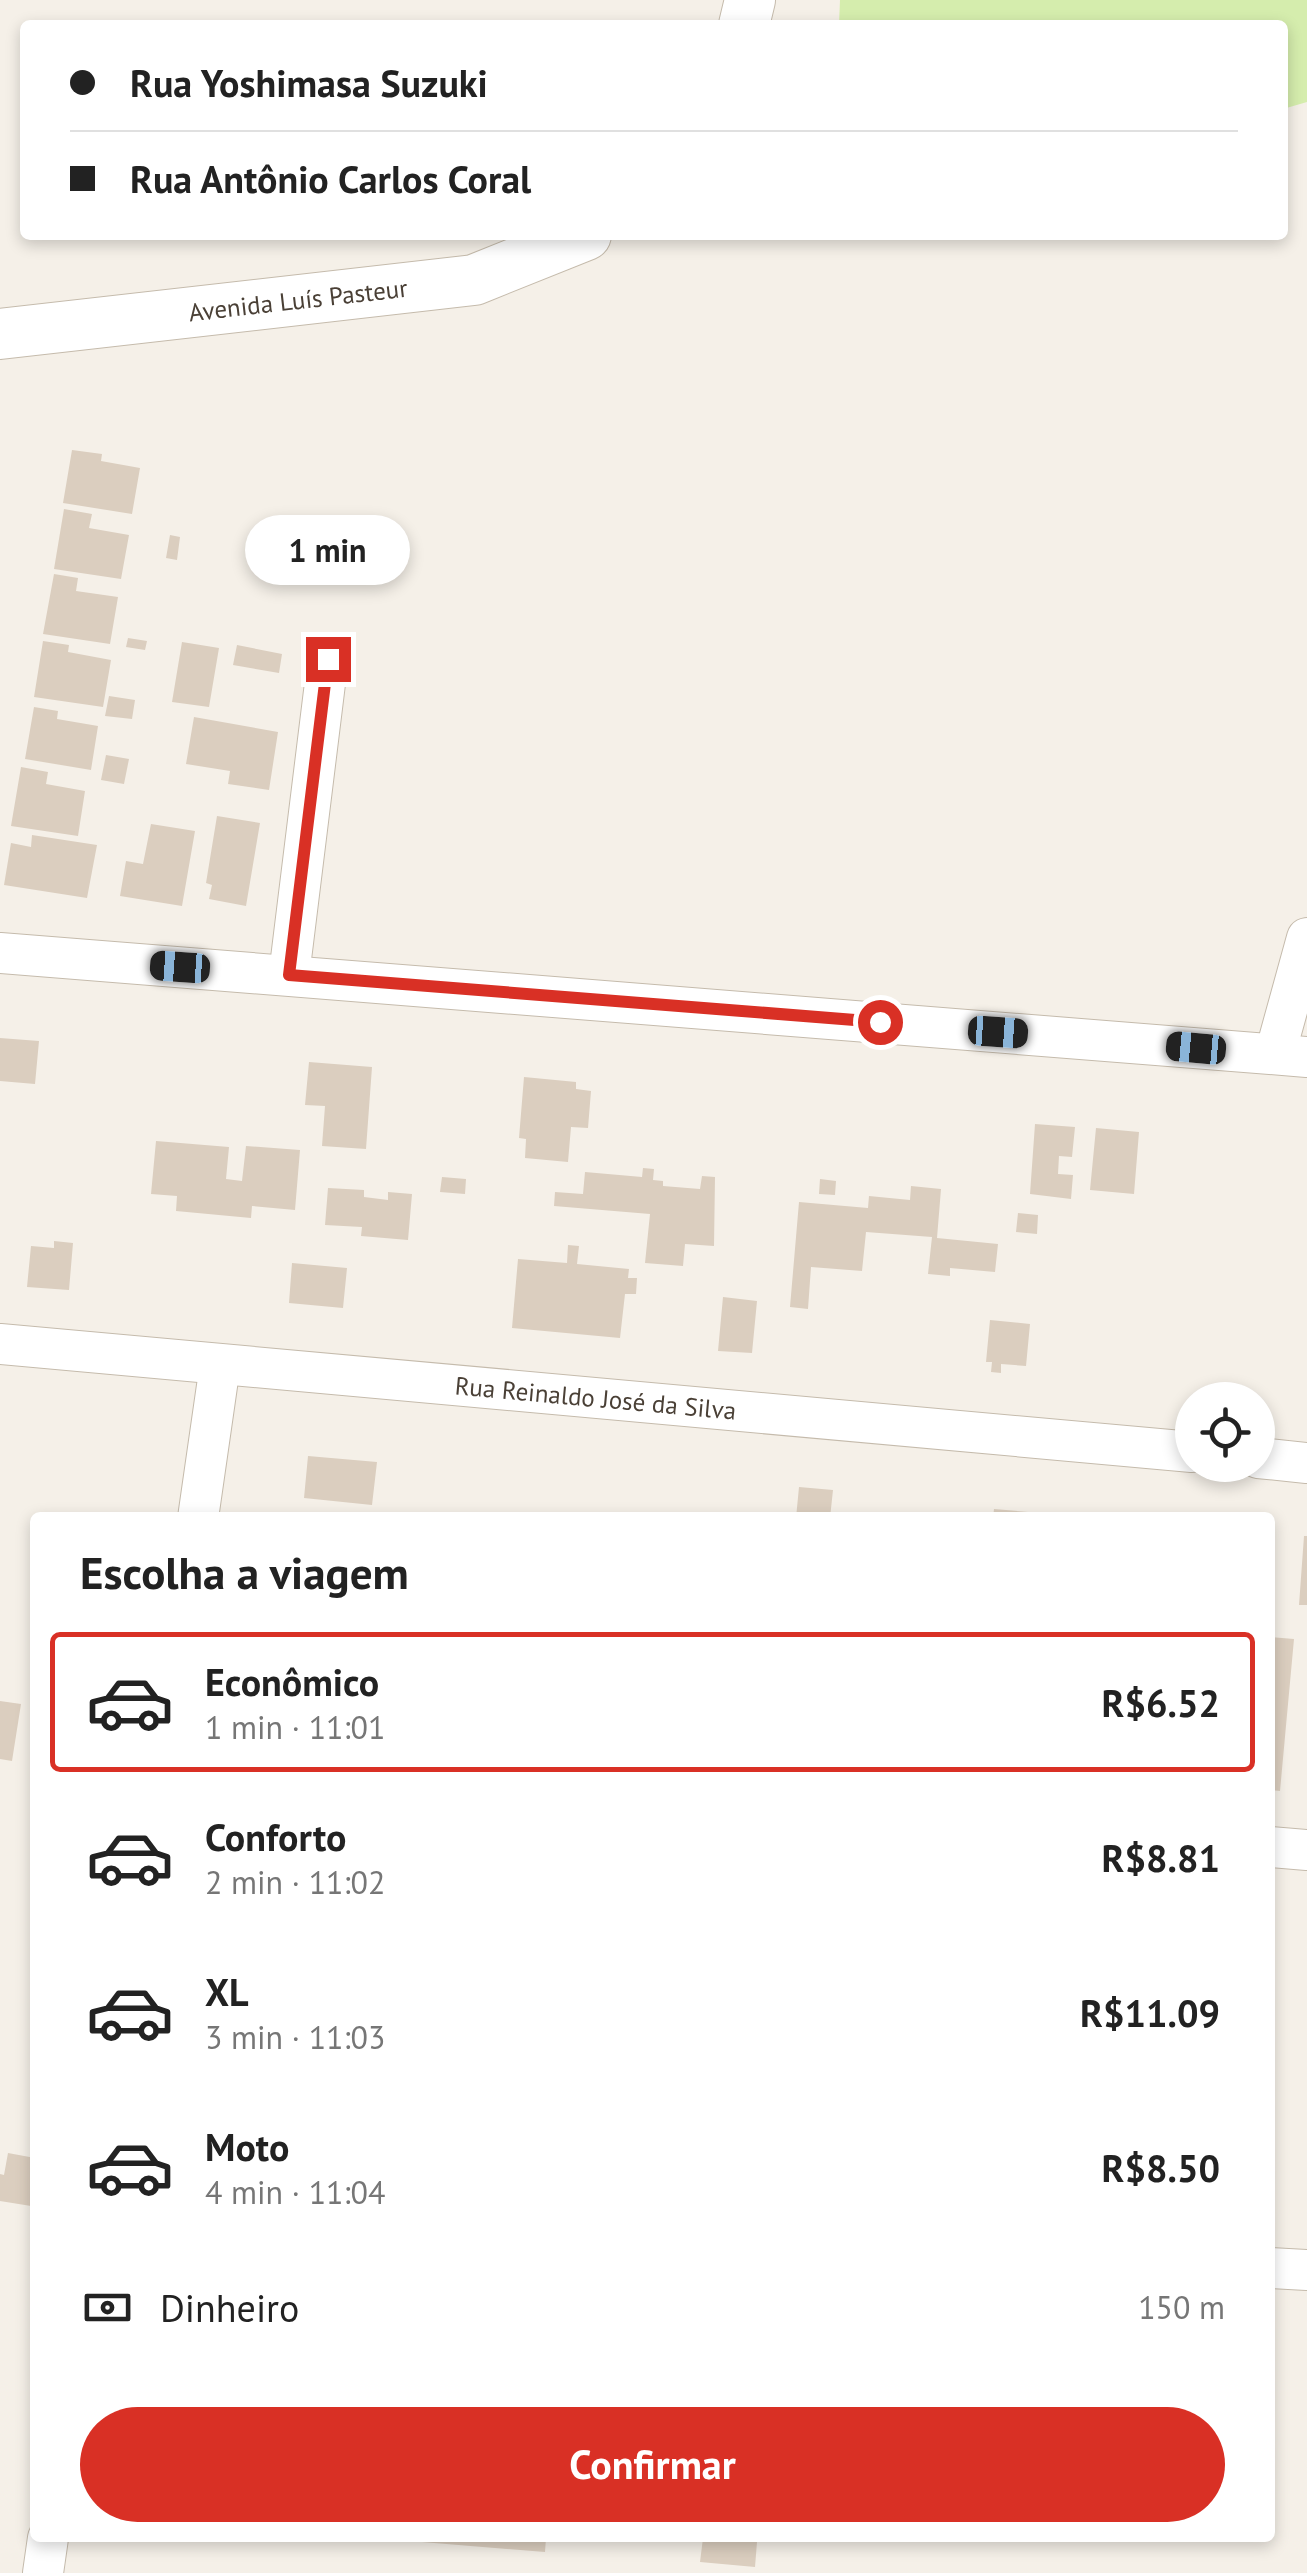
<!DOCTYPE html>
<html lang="pt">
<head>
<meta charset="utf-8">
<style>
	:root { --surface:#fff; --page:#f2f2f2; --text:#222; --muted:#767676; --line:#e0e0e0; --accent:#d93025 }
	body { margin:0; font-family:"PT Sans",sans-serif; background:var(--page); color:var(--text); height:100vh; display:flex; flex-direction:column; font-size:38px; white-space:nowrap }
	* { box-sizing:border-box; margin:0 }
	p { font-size:32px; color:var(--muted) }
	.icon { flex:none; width:55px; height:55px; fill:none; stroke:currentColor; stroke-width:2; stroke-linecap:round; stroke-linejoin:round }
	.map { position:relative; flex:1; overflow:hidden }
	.panel { position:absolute; left:30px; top:1512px; width:1245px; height:1030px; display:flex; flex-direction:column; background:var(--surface); border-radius:10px; box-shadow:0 5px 15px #0003 }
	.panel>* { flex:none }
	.top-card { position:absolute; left:20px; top:20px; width:1268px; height:220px; border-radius:10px; box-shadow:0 5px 15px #0003; display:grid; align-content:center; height:220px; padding:0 50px; background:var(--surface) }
	.controls { position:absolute; left:1175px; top:1382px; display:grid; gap:20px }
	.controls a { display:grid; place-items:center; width:100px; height:100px; border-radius:50%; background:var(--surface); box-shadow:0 5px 15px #0003; font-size:50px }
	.end { position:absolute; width:45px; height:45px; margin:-22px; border:12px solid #d93025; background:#fff; box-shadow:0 0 0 5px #fff }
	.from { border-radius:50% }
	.bubble { position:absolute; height:70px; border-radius:35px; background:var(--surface); box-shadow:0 5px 15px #0003; font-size:32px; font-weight:700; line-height:70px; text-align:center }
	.car { position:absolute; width:30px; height:60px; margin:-30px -15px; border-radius:12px; box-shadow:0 0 8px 2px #0007; background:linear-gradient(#222 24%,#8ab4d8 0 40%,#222 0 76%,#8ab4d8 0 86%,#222 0) }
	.top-card b { display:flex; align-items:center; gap:35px; height:95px; font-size:38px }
	.top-card b+b { border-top:2px solid var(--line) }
	.top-card i { width:25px; height:25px; background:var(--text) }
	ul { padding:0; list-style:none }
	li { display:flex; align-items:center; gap:30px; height:140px; margin:0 20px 15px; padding:0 30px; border:5px solid transparent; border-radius:10px }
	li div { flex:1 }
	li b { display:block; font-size:38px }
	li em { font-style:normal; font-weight:700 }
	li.active { border-color:var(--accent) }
	li>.icon { width:90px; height:90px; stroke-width:1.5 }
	h2 { padding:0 50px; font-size:45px; line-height:120px }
	.pay { display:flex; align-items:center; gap:25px; height:110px; padding:0 50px; font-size:38px }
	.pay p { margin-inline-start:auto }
	.button { display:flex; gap:20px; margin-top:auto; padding:20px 50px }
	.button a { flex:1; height:115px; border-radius:60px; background:var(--accent); color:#fff; font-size:40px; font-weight:700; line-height:115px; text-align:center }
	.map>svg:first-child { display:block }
	.green { fill:#d5edad }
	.building { fill:#dbcebf }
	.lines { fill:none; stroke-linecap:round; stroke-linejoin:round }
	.minor-casing { stroke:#c5bbac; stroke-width:42 }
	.tertiary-casing { stroke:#c5bbac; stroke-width:52 }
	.minor { stroke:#fff; stroke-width:40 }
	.tertiary { stroke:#fff; stroke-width:50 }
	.route { stroke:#d93025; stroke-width:12 }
	.labels { text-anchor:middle; stroke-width:9; stroke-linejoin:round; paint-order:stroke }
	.street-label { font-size:25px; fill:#4a4036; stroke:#fff }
</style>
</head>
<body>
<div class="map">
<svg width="1307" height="2573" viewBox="0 0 1307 2573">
	<rect width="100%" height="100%" fill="#f5f0e8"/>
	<path class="green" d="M840 0H1307V102L1283 109 1282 25H839Z"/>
	<path class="building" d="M72 450 102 454 101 461 140 468 132 514 63 503Z
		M64 509 92 514 89 528 129 535 121 579 54 569Z
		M170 535 180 537 177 560 166 558Z
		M54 574 78 578 76 591 118 597 110 644 43 634Z
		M128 638 147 641 145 650 126 647Z
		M43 641 69 645 68 652 111 660 103 707 34 697Z
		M182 642 219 648 209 707 172 702Z
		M237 645 282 654 279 673 233 665Z
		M109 696 135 700 132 719 105 716Z
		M34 707 58 711 57 719 98 726 91 770 25 759Z
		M194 717 278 732 269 790 228 784 230 771 186 764Z
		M106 755 129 759 124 784 101 780Z
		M21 767 48 772 46 784 85 791 78 836 11 826Z
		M217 816 260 823 246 906 209 899 212 885 206 883Z
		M151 824 195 831 182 906 120 896 126 861 143 864Z
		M32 835 97 845 87 898 4 885 11 843 31 847Z
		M0 1038 39 1041 35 1084 0 1081Z
		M309 1062 372 1067 366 1149 322 1146 325 1106 305 1105Z
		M524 1077 576 1082V1089L591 1091 588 1128 571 1127 568 1162 525 1158 526 1139 519 1138Z
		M1035 1124 1075 1127 1072 1157 1059 1156 1058 1174 1073 1175 1071 1199 1030 1194Z
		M1096 1128 1139 1132 1134 1194 1090 1190Z
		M156 1141 229 1147 226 1179 242 1181 246 1146 300 1150 295 1210 252 1206 251 1218 176 1211 177 1196 151 1194Z
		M643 1168 654 1169 653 1180 663 1181V1186L700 1189 702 1176 715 1177 714 1246 685 1244 683 1266 645 1263 650 1214 554 1206 555 1192 583 1194 585 1172 642 1177Z
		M442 1177 466 1179 465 1194 440 1192Z
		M820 1179 836 1181 835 1195 819 1194Z
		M911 1186 941 1189 937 1238 998 1244 995 1272 950 1268V1276L928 1274 932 1237 866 1232 862 1271 811 1267 808 1309 790 1307 799 1202 868 1208 869 1196 910 1200Z
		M328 1188 364 1190V1197L388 1200V1192L412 1194 408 1240 361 1236 362 1227 325 1225Z
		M1018 1213 1038 1215 1037 1234 1016 1232Z
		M54 1241 73 1243 69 1290 27 1287 31 1246 54 1248Z
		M568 1245 579 1246 577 1264 629 1269 628 1278H637L636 1294H625L620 1338 512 1328 518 1259 567 1263Z
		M292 1263 347 1268 343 1308 289 1303Z
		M723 1297 757 1301 752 1353 718 1351Z
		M990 1320 1030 1324 1026 1366 1001 1364V1373L991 1372 992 1362H986Z
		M308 1456 377 1462 372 1505 304 1498Z
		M799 1487 833 1490 830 1518H796Z
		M994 1509 1028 1512V1518H993Z
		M1304 1536H1307V1605H1299Z
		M1270 1637 1294 1639 1280 1791 1270 1790Z
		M0 1701 21 1704 12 1761 0 1759Z
		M8 2153 35 2158 31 2206 0 2201V2174L4 2175Z
		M423 2538H546L545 2552 422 2542Z
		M703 2538H749L748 2542H757L755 2567 700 2562Z"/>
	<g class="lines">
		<defs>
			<g id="minor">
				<path d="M0 953 1307 1057"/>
				<path d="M289 975 328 659"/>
				<path d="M1275 1054 1307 938"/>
				<path id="s1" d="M0 1344 1192 1452"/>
				<path d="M1258 1458 1307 1463"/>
				<path d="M198 1518 220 1365"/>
				<path d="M1270 1847 1307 1850"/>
				<path d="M1270 2268 1307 2270"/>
				<path d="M43 2573 48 2538"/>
			</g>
			<g id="tertiary">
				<path d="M744 25 750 0"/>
				<path id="s2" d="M0 334 474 280 586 235"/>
			</g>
		</defs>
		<use href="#minor" class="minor-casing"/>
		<use href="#tertiary" class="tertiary-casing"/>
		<use href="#minor" class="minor"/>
		<use href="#tertiary" class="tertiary"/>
	</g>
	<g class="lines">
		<path class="route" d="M328 659 289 975 880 1022"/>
	</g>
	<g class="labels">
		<g class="street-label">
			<text dy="9" stroke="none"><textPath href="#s2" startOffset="300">Avenida Luís Pasteur</textPath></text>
			<text dy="9" stroke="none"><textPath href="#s1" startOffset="598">Rua Reinaldo José da Silva</textPath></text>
		</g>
	</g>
</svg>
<div class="controls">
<a><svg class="icon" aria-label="locate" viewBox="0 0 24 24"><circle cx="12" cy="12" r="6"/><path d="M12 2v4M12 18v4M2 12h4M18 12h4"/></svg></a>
</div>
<i class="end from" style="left:880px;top:1022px"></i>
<i class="end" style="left:328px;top:659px"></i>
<div class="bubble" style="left:245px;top:515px;width:165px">1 min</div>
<i class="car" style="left:180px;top:967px;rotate:274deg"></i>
<i class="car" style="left:998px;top:1032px;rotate:94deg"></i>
<i class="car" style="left:1196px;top:1048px;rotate:275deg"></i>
<div class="top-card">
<b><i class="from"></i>Rua Yoshimasa Suzuki</b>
<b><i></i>Rua Antônio Carlos Coral</b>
</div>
<section class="panel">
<h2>Escolha a viagem</h2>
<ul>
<li class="active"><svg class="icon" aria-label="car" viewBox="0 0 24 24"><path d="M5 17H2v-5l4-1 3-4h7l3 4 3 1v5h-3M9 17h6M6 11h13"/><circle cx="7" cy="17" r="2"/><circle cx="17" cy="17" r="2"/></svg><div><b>Econômico</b><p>1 min · 11:01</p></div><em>R$6.52</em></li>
<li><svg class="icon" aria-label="car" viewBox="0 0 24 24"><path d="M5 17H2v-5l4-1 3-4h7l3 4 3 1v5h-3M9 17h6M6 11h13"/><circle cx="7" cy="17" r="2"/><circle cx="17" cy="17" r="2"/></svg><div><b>Conforto</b><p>2 min · 11:02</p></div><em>R$8.81</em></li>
<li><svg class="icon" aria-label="car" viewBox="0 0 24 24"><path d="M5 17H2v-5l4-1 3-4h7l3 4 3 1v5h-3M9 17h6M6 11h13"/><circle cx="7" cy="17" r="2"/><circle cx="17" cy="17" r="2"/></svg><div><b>XL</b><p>3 min · 11:03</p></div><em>R$11.09</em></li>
<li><svg class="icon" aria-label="car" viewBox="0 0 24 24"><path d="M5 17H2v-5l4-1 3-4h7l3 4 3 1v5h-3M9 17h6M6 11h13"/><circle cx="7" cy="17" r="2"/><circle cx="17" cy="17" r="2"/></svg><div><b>Moto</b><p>4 min · 11:04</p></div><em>R$8.50</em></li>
</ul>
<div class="pay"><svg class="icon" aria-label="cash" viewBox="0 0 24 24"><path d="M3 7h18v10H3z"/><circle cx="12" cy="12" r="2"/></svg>Dinheiro<p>150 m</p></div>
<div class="button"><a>Confirmar</a></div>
</section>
</div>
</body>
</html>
